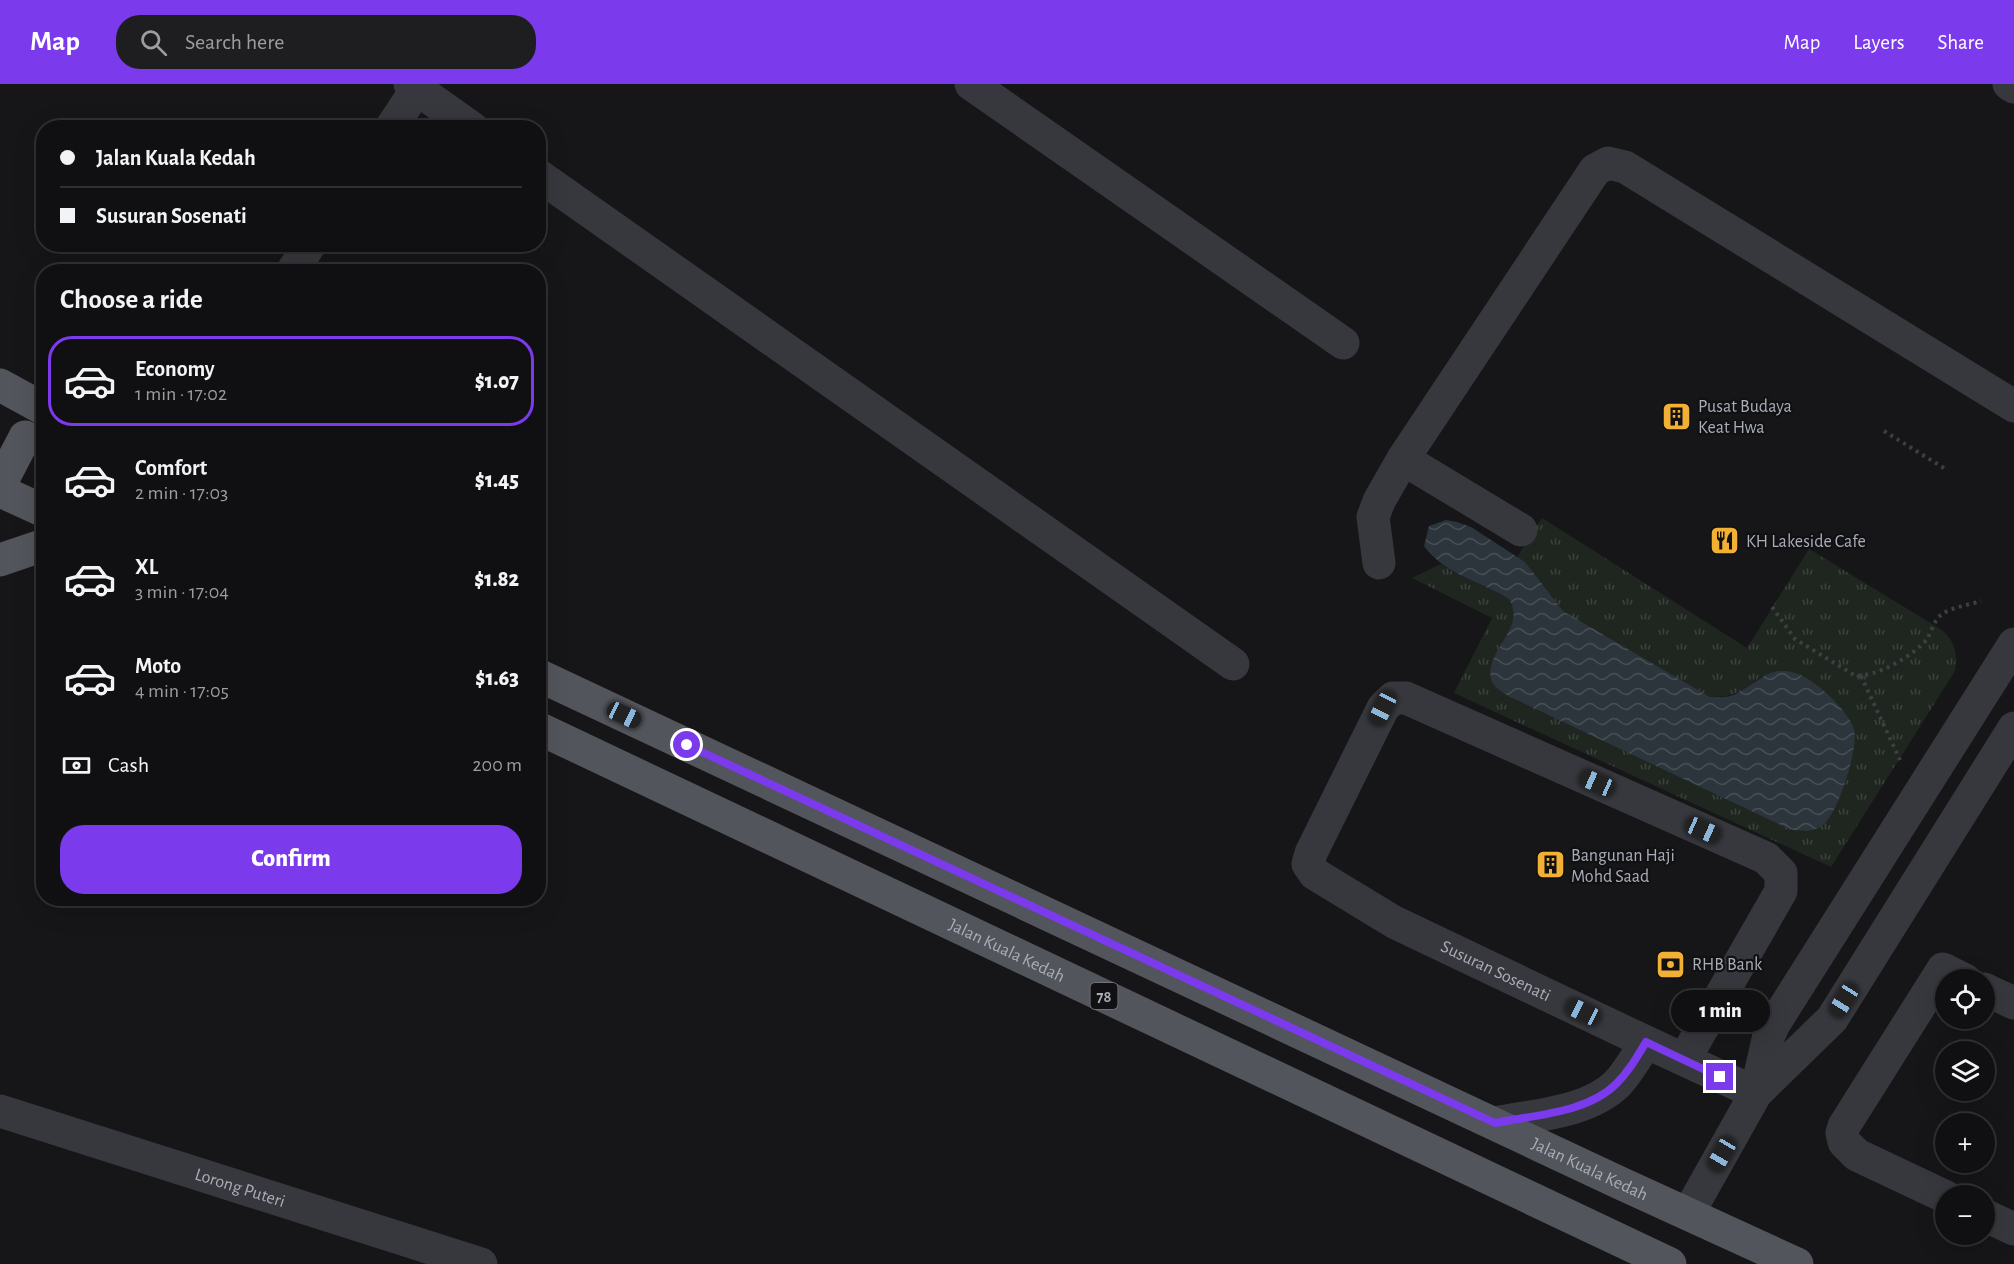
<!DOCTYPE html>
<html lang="en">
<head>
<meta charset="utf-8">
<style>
	:root { --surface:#101012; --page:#1e1e20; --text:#f1f3f6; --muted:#9c9d9f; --line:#303032; --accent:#7c3aed }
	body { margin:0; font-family:"Alegreya Sans",sans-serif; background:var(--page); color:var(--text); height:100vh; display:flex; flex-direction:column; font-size:22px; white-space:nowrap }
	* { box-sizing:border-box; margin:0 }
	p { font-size:20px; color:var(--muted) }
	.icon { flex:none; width:33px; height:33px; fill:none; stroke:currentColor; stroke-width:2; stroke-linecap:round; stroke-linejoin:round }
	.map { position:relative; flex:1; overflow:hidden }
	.details { position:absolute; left:36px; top:180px; width:510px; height:642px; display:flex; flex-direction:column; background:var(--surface); border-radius:24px; box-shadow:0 6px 24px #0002,0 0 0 2px var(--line) }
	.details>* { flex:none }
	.top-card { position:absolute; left:36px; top:36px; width:510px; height:132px; border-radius:24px; box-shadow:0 6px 24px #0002,0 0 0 2px var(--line); display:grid; align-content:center; height:132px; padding:0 24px; background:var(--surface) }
	.tools { position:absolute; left:1935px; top:885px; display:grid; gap:12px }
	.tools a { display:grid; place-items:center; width:60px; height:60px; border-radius:50%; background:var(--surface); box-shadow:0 6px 24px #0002,0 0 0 2px var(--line); font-size:30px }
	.end { position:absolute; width:27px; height:27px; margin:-14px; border:8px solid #7c3aed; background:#fff; box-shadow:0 0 0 3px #fff }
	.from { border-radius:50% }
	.bubble { position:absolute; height:42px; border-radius:21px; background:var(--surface); box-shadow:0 6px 24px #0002,0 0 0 2px var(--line); font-size:20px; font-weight:800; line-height:42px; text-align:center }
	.car { position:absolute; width:18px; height:36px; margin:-18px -9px; border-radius:8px; box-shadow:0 0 4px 2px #0007; background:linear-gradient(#222 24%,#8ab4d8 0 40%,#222 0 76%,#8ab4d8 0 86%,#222 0) }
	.top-card b { display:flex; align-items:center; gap:21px; height:57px; font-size:22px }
	.top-card b+b { border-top:2px solid var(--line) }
	.top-card i { width:15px; height:15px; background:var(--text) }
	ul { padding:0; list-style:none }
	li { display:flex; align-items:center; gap:18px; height:90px; margin:0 12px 9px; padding:0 12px; border:3px solid transparent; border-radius:24px }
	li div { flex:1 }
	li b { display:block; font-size:22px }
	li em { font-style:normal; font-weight:800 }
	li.current { border-color:var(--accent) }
	li>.icon { width:54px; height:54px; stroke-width:1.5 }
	h2 { padding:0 24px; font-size:27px; line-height:72px }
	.pay { display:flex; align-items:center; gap:15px; height:66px; padding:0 24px; font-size:22px }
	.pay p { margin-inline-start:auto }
	.button { display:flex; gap:12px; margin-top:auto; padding:12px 24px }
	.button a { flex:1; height:69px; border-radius:24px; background:var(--accent); color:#fff; font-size:24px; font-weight:800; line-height:69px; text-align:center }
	header { display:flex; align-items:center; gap:36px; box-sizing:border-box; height:84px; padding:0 30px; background:var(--accent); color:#fff }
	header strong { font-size:28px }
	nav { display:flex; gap:33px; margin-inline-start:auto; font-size:21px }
	.search { width:420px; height:54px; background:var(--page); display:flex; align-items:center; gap:15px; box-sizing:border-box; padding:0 21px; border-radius:24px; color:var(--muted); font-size:22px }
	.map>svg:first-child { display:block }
	.grass { fill:url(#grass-tufts) }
	.water { fill:url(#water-waves) }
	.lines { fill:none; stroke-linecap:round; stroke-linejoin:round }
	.path { stroke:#3d3f44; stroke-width:4; stroke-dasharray:3 4.5; stroke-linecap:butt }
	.minor { stroke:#37383d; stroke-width:33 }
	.major { stroke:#53555c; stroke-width:33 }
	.route { stroke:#7c3aed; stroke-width:8 }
	.labels { text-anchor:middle; stroke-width:4.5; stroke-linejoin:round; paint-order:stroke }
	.shield { fill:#111113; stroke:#7b7e86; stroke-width:1.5 }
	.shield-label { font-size:16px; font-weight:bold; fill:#a8adb8 }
	.poi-label { font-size:18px; fill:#a8adb8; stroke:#111113; text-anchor:start }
	.street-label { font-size:18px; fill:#a8adb8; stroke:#111113 }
</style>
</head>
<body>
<header>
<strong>Map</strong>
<div class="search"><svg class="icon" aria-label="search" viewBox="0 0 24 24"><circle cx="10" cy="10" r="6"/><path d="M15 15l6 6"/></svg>Search here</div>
<nav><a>Map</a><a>Layers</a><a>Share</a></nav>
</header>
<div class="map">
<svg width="2014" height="1180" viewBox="0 0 2014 1180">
	<defs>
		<pattern id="grass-tufts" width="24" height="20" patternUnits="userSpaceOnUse" patternTransform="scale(1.5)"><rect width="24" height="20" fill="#1e261f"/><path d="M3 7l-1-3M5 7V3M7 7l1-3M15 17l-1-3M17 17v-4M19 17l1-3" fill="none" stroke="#3c433d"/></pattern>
		<pattern id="water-waves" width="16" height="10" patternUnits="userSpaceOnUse" patternTransform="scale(1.5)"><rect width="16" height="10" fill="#2c353c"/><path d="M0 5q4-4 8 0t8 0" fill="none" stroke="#485056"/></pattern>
	</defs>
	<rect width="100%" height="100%" fill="#161618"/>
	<path class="grass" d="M1542 434 1747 564 1809 465 1942 546C1956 560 1957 567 1955 587L1831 783 1454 609 1492 534 1412 494 1441 480 1453 488 1498 509 1509 515 1514 523 1515 531 1511 543 1510 613 1789 745C1832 753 1834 723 1848 690L1762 592C1742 606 1736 613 1710 613L1563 527 1525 478 1517 473Z"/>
	<path class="water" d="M1446 436 1457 438 1471 443 1525 478 1563 527 1710 613C1719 613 1729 614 1737 609 1758 599 1769 581 1795 589 1814 594 1848 626 1854 645 1859 664 1838 729 1824 740 1814 749 1800 747 1789 745L1510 613C1504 609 1495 604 1492 598 1481 569 1528 545 1509 515 1480 497 1445 491 1424 462L1429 442Z"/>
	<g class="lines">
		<path class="path" d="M1884 347 1947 386
			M1772 523 1795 555 1854 591C1874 595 1915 571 1927 555 1932 547 1934 536 1941 531 1951 523 1969 521 1981 517
			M1861 592 1900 676"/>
		<g class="minor">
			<path d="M410 0 472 44"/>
			<path d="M971 0 1343 259"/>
			<path d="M2009 0 2014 3"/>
			<path d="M391 44 420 0"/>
			<path d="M538 91 1233 580"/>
			<path d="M292 188 310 160"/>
			<path d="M1403 375 1521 446"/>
			<path d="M1379 479 1373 433 1379 417 1403 375 1595 86 1608 79 1625 83 2014 322"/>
			<path d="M1984 905 2014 919"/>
			<path id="s1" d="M1684 976 1781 807V789L1766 774 1406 614H1393L1383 624 1311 769 1308 780 1315 790 1394 838 1646 958 1756 1009"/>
			<path d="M1756 1009 1769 951 1774 940 2014 560"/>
			<path id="s2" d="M0 1027 481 1180"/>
			<path d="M1495 1039C1534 1031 1587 1029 1617 1000 1629 987 1637 972 1646 958"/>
			<path d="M1946 1113 1857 1071 1844 1058 1842 1049 1844 1042 1943 885 1965 896"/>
			<path d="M1688 1130 1756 1009 1832 935 2014 644"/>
			<path d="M1984 1131 2014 1145"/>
		</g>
		<g class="major">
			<path d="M0 301 44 325"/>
			<path d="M0 401 25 353"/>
			<path d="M0 407 44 427"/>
			<path d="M0 476 44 461"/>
			<path id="s3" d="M538 591 1620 1099 1797 1180"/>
			<path id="s4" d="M538 644 1670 1180"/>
		</g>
	</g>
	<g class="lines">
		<path class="route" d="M687 661 1495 1039C1534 1031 1587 1029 1616 1000 1629 987 1637 973 1646 958L1720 993"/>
	</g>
	<defs>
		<symbol id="building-square" viewBox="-11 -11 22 22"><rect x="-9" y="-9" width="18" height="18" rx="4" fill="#f2b134" stroke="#111113"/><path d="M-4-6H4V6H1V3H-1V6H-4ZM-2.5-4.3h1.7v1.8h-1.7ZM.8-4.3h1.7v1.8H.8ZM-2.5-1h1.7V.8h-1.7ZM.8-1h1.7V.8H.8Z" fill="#111"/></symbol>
		<symbol id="restaurant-square" viewBox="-11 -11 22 22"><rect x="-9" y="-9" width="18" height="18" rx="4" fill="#f2b134" stroke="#111113"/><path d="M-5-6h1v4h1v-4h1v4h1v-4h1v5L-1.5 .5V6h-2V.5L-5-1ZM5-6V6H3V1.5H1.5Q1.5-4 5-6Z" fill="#111"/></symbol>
		<symbol id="bank-square" viewBox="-11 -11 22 22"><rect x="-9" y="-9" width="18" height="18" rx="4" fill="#f2b134" stroke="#111113"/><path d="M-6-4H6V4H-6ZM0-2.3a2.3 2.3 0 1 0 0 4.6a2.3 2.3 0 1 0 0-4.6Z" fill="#111"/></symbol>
	</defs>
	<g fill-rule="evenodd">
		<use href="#building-square" x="1660" y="316" width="33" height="33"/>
		<use href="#restaurant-square" x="1708" y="440" width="33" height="33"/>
		<use href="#building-square" x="1534" y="764" width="33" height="33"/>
		<use href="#bank-square" x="1654" y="864" width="33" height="33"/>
	</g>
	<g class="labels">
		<rect class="shield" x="1090.5" y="899" width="27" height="26" rx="4.5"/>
		<g class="shield-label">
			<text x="1104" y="918">78</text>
		</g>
		<g class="poi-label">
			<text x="1698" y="328">Pusat Budaya<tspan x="1698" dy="21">Keat Hwa</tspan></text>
			<text x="1746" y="463">KH Lakeside Cafe</text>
			<text x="1571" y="777">Bangunan Haji<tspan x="1571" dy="21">Mohd Saad</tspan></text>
			<text x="1692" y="886">RHB Bank</text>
		</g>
		<g class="street-label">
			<text dy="6" stroke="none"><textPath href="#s4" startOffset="519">Jalan Kuala Kedah</textPath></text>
			<text dy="6" stroke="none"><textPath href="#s1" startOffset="1046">Susuran Sosenati</textPath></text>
			<text dy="6" stroke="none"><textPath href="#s3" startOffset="1162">Jalan Kuala Kedah</textPath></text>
			<text dy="6" stroke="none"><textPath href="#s2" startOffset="252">Lorong Puteri</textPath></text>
		</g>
	</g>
</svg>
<div class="tools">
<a><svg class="icon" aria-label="locate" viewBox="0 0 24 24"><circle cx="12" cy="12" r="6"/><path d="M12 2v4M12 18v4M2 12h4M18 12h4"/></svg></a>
<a><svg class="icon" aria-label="layers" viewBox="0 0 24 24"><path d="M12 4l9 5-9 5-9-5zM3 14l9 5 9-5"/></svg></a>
<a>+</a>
<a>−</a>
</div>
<i class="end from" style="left:687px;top:661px"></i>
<i class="end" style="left:1720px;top:993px"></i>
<div class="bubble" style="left:1671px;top:906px;width:99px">1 min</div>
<i class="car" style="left:1383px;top:624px;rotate:207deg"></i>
<i class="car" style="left:624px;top:631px;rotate:115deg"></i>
<i class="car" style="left:1597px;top:699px;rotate:294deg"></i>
<i class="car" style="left:1703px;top:746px;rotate:114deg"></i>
<i class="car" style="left:1844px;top:916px;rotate:212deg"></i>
<i class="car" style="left:1583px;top:928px;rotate:296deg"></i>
<i class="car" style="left:1722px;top:1070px;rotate:210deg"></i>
<div class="top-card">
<b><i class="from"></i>Jalan Kuala Kedah</b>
<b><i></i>Susuran Sosenati</b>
</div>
<section class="details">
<h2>Choose a ride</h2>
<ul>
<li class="current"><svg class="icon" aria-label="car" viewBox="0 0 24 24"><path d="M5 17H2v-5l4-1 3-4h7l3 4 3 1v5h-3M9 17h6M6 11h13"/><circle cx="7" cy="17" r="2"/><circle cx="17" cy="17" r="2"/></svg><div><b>Economy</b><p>1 min · 17:02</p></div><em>$1.07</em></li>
<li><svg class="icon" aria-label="car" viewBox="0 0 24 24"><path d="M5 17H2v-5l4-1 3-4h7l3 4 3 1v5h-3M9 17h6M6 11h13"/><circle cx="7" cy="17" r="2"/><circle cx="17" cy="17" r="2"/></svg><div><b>Comfort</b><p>2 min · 17:03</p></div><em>$1.45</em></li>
<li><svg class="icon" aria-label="car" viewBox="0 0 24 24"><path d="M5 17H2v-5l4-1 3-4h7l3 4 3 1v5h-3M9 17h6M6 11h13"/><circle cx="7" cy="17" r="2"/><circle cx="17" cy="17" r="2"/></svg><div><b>XL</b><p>3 min · 17:04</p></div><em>$1.82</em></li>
<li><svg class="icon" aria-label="car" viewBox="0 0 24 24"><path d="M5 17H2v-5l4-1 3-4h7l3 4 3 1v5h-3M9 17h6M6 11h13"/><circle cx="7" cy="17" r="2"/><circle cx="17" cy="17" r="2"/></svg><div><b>Moto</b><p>4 min · 17:05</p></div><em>$1.63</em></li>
</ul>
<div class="pay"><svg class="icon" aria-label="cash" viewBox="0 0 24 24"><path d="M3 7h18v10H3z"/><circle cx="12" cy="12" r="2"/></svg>Cash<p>200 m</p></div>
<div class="button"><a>Confirm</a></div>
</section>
</div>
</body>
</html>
